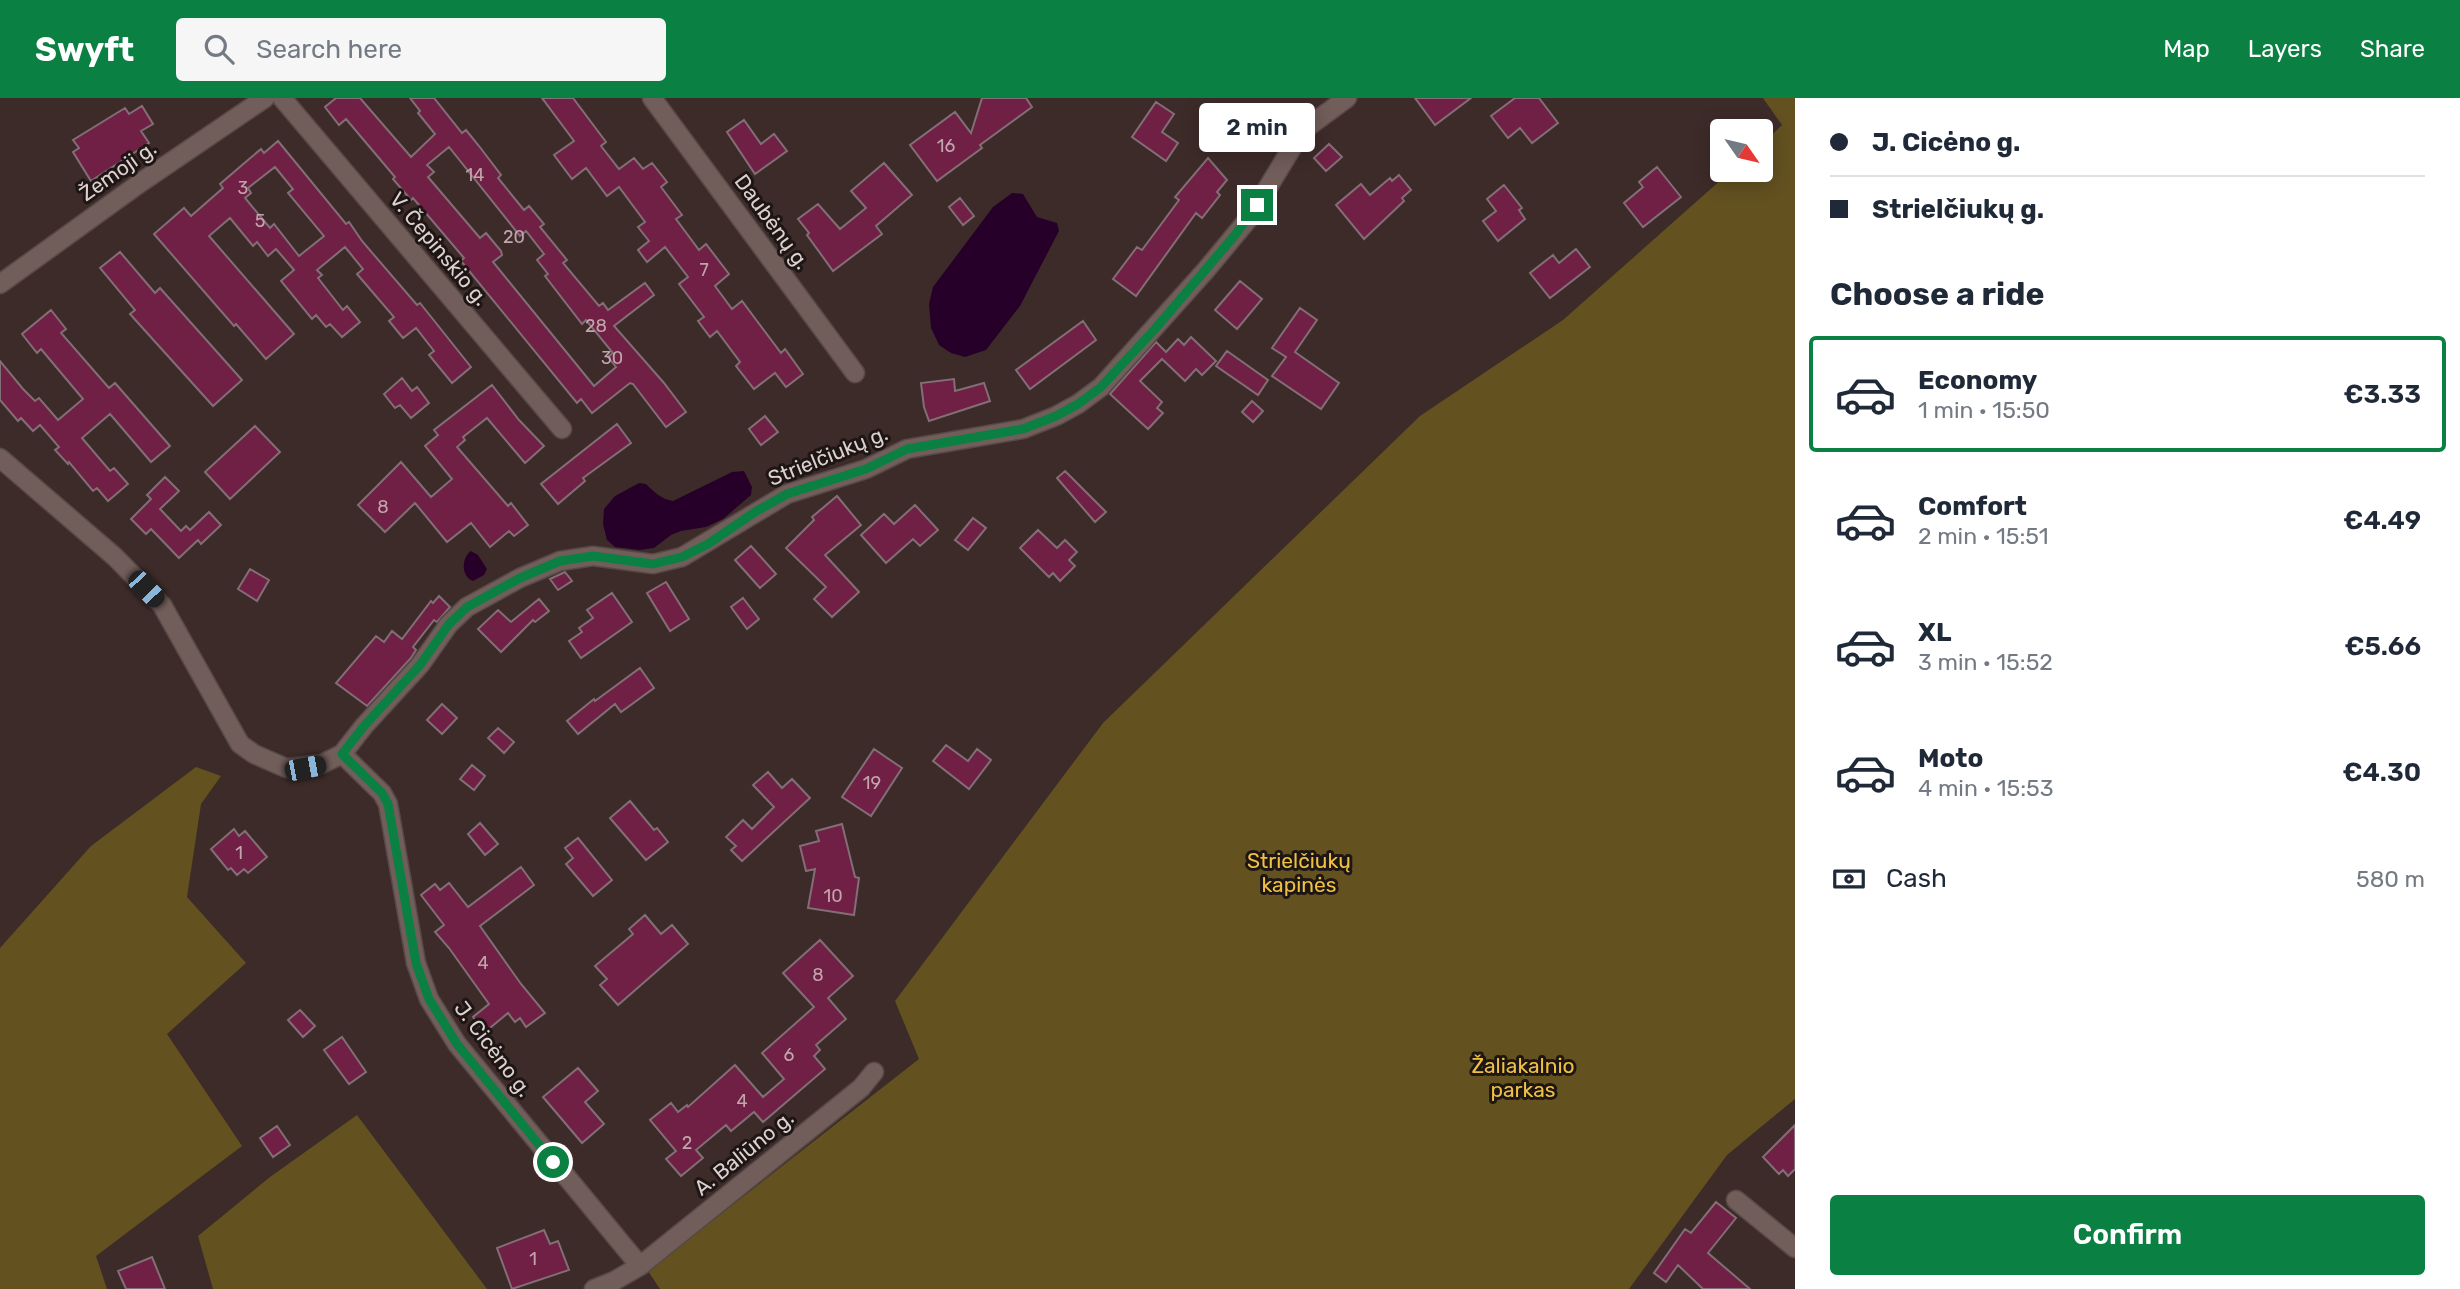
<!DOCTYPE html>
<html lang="en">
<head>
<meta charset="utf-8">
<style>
	:root { --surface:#fff; --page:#f6f6f7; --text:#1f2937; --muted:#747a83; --line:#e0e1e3; --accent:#0b8043 }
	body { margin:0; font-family:Rubik,sans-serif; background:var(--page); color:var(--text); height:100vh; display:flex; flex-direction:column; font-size:26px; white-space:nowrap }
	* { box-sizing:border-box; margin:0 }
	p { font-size:23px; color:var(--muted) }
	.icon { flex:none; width:38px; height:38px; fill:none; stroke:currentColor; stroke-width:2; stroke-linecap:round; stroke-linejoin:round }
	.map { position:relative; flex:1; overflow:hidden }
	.side { display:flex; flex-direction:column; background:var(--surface); width:665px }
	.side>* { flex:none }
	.top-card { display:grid; align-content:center; height:154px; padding:0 35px; background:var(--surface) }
	.needle { width:46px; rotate:124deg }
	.controls { position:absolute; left:1710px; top:21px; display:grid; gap:14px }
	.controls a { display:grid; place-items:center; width:63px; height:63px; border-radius:7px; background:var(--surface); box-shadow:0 4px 18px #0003; font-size:35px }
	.end { position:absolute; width:32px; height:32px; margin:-16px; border:9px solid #0b8043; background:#fff; box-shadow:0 0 0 4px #fff }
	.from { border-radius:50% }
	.bubble { position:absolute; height:49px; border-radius:7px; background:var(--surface); box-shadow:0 4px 18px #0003; font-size:23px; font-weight:600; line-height:49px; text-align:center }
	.car { position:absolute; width:21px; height:42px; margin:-21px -10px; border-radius:9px; box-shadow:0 0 5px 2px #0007; background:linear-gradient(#222 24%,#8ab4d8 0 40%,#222 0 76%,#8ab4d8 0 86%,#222 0) }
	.top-card b { display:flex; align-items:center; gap:24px; height:66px; font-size:26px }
	.top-card b+b { border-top:2px solid var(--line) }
	.top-card i { width:18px; height:18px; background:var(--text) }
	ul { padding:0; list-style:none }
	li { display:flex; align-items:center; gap:21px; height:116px; margin:0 14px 10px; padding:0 21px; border:4px solid transparent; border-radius:7px }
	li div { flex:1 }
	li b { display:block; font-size:26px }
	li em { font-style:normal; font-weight:600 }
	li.active { border-color:var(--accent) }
	li>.icon { width:63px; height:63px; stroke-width:1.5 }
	h2 { padding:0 35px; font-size:32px; line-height:84px }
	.pay { display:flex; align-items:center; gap:18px; height:77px; padding:0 35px; font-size:26px }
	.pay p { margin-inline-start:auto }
	.button { display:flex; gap:14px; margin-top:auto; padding:14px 35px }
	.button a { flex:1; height:80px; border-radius:7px; background:var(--accent); color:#fff; font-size:28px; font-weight:600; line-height:80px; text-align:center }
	header { display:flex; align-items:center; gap:42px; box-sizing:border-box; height:98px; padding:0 35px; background:var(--accent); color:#fff }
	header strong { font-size:33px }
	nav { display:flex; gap:38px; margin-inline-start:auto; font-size:24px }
	.search { width:490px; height:63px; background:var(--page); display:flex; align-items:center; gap:18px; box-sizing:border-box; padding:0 24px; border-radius:7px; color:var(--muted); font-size:26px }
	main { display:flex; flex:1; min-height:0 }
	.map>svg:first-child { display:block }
	.green { fill:#635120 }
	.water { fill:#27002a }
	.building { fill:#6f2044; stroke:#826e75; stroke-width:2; fill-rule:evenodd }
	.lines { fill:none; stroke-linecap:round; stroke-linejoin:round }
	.minor-casing { stroke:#574947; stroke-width:21 }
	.minor { stroke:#715d5a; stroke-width:18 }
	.route { stroke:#0b8043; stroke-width:9 }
	.labels { text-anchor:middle; stroke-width:6; stroke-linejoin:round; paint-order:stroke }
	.number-label { font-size:18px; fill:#c1a5ac }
	.street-label { font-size:21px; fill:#dcd1cf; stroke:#1e1615 }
	.park-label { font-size:21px; fill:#eec143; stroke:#1e1615 }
</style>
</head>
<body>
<header>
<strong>Swyft</strong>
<div class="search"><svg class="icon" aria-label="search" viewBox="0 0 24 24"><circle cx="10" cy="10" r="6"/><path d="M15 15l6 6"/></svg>Search here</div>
<nav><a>Map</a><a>Layers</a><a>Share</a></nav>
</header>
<main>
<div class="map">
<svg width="1795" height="1191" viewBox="0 0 1795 1191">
	<rect width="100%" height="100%" fill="#3d2b29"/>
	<path class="green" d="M1763 0H1795V1001L1727 1057 1629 1191H660L648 1173 919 961 895 903 1103 625 1420 318 1563 222 1732 72H1760L1761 47 1782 27Z
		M196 669 221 678 201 706 187 799 246 865 167 936 242 1048 96 1158 107 1191H0V850L91 748Z
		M357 1017 487 1191H213L198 1138 270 1079Z"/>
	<path class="water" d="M1012 95 1023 96 1037 119 1057 125 1059 133 1020 208 986 252 965 259 951 255 939 247 931 230 929 206 933 189 993 109Z
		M744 373 752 389 751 397 723 421 706 429 681 433 671 437 654 450 640 452 615 449 607 442 603 426 604 411 615 398 639 385 646 386C654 394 661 401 673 403L732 374Z
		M471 453 478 457 487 471 484 477 473 483C461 479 461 460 471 453Z"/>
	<path class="building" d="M336 0H360L411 59 435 36 418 15 420 13 410 0H434L462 35 466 32 479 48 501 77 498 80 524 112 529 108 544 126 540 129 567 162 563 165 599 208 603 205 608 212 645 185 654 197 614 228 664 285 686 314 666 329 633 286 630 285 592 315 581 301 577 305 461 163 464 160 413 100 411 102 393 81 395 79 346 21 339 27 325 9ZM449 49 520 138 526 133 544 156 537 162 548 176 545 178 582 226 586 222 613 255 608 259 616 269 594 288 493 164 502 157 501 153 486 135 480 140 428 79 434 74 427 67Z
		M542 0H573L606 44 601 48 619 71 634 60 643 71 652 65 667 84 661 89 682 117 676 121 699 152 706 146 729 176 715 188 732 211 742 203 781 255 785 251 803 276 786 289 775 275 754 291 736 268 740 264 717 233 710 239 698 223 704 219 679 186 688 179 665 149 647 164 638 152 649 143 638 129 645 124 619 89 607 98 586 70 572 81 554 57 574 43Z
		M982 0H1026L1032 9 980 47 982 50 937 83 910 47 955 14 971 35Z
		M1415 0H1471L1435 27Z
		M1515 0H1539L1558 25 1532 45 1520 30 1508 40 1491 18Z
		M1156 4 1174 16 1162 34 1178 45 1166 63 1132 39Z
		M142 8 153 26 141 33 149 45 91 83 73 54 79 50 73 42 125 10 129 16Z
		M744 22 761 46 774 36 787 53 755 76 727 34Z
		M278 43 346 126 349 124 362 143 417 207 420 205 471 269 452 285 429 257 434 253 416 230 403 240 389 223 394 219 357 176 363 171 345 149 317 172 322 177 318 180 343 212 347 208 360 224 342 239 330 226 326 229 316 217 312 221 281 183 294 172 276 151 268 158 257 144 253 148 230 120 209 138 294 236 266 261 236 226 234 228 154 136 184 110 191 118 223 90 220 86 248 62 261 51 264 55ZM275 69 293 91 288 95 324 138 299 158 274 126 270 130 245 100 251 95 248 90Z
		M1329 46 1342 59 1326 73 1314 60Z
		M1208 60 1227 82 1217 94 1220 97 1202 120 1196 115 1136 198 1113 181 1137 149 1142 152 1179 102 1175 99Z
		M884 65 912 97 876 128 882 136 833 173 807 137 809 135 798 121 818 106 840 131 866 110 851 93Z
		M1657 69 1681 99 1643 129 1624 105 1643 89 1639 84Z
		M1399 77 1411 92 1402 100 1404 103 1364 141 1336 107 1361 86 1370 97 1390 80 1392 83Z
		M1504 87 1522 110 1519 112 1525 121 1498 143 1483 123 1496 113 1487 101Z
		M960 100 974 118 963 127 949 109Z
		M1576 151 1590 169 1550 200 1530 175 1553 157 1559 165Z
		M120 154 155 195 160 190 242 282 213 308 130 216 135 212 100 170Z
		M1240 183 1262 201 1237 231 1215 212Z
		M1300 210 1317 222 1295 254 1339 285 1321 311 1272 278 1286 259 1272 250Z
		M51 212 66 231 61 235 109 290 115 285 170 348 151 364 110 316 82 340 110 373 114 370 128 386 108 403 97 390 93 393 69 364 68 366 55 352 59 349 40 327 33 333 21 320 18 323 0 302V263L23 291 35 303 39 300 58 322 83 301 41 251 37 255 22 236Z
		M1083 223 1096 242 1030 291 1016 272Z
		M1191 239 1216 263 1202 277 1196 271 1185 283 1162 261 1140 283 1162 304 1157 310 1163 315 1148 331 1110 296 1156 244 1166 254 1178 241 1184 247Z
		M1227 253 1268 282 1258 297 1216 268Z
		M402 280 412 293 417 289 429 305 411 320 400 307 395 310 384 296Z
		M954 281 955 293 984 285 990 303 929 323 924 309 921 285Z
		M492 287 519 322 544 348 525 365 487 320 463 339 465 342 457 349 508 408 511 405 528 427 514 438 509 433 490 449 471 425 447 444 415 405 385 434 358 407 401 364 431 399 452 381 425 348 438 337 434 332Z
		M1252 303 1263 313 1253 324 1242 314Z
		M765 318 778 334 761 347 749 331Z
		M617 326 631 345 583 380 585 383 558 406 541 386Z
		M255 328 280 354 230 401 205 374Z
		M1065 373 1106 414 1095 424 1057 380Z
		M165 379 179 393 160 411 181 433 186 428 190 432 209 414 221 427 201 446 198 442 179 460 151 431 146 436 131 421 151 401 147 397Z
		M837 398 861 427 825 457 859 494 832 519 814 501 826 489 786 450 814 422 812 419Z
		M915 407 938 432 920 448 913 441 886 465 861 437 884 416 894 426Z
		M973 420 986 430 968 452 955 442Z
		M1038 432 1057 450 1065 442 1077 454 1069 462 1075 468 1060 483 1053 475 1049 479 1020 450Z
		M751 448 776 476 760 490 735 462Z
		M250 471 269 482 257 503 238 491Z
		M565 474 572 483 558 492 550 481Z
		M666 484 689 521 670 533 647 495Z
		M612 495 632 524 581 560 569 543 582 534 579 530 593 520 587 512Z
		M439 498 450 509 437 524 434 522 413 549 416 552 411 560 367 608 336 585 376 538 384 544 392 533 402 541 431 503 433 505Z
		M743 500 759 521 747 531 731 509Z
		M539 501 549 513 535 524 533 522 501 554 478 531 498 512 511 524Z
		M640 570 654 590 621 614 615 606 578 636 567 623 594 601 595 603Z
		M442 606 457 620 442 636 427 622Z
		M498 630 514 644 504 655 488 640Z
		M946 647 968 663 977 651 991 662 969 691 933 663Z
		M874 651 902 670 871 718 842 699Z
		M472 667 485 678 474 692 460 681Z
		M768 674 782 690 792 681 810 700 742 763 731 752 736 748 726 739 743 722 752 731 774 709 753 687Z
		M630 703 654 732 657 730 668 744 646 762 610 720Z
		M480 725 498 746 485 757 468 736Z
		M842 726 855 779 859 780 854 817 808 810 815 771 806 773 800 748 819 743 816 733Z
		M234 731 239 738 245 733 267 759 248 775 244 771 237 777 231 770 228 772 211 751Z
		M578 740 612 782 593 798 566 766 573 760 565 750Z
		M521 769 534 787 480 828 521 886 545 915 526 929 520 920 515 924 508 915 485 934 473 919 489 906 449 850 435 834 444 827 421 797 435 786 440 792 449 785 468 809Z
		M645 817 661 836 672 827 688 846 618 907 600 887 607 881 595 868 633 836 629 831Z
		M820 842 853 878 828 900 846 921 816 947 820 952 814 958 825 971 763 1024 754 1014 731 1033 726 1027 696 1052 703 1060 681 1078 666 1061 676 1053 650 1022 671 1005 678 1014 687 1007 688 1009 735 967 763 999 784 981 762 955 814 909 783 875Z
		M300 912 315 928 303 939 288 922Z
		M342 939 366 974 349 986 324 952Z
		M578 970 598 993 585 1004 604 1026 582 1045 543 999Z
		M1795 1027V1071L1788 1078 1783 1072 1779 1076 1763 1059Z
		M277 1028 290 1047 273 1059 260 1040Z
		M1716 1104 1736 1120 1708 1155 1750 1191H1703L1678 1167 1666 1184 1654 1175 1685 1131 1691 1135Z
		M544 1132 550 1146 558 1143 569 1172 512 1191 497 1150Z
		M152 1159 165 1191H126L118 1173Z"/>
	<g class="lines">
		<defs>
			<path id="minor" d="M282 0 562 331
				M652 0 855 275
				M0 186 140 85 265 0
				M0 360 115 459 162 507 240 646 254 656 286 670 322 666 342 656 364 628 420 567 449 526 467 509 520 480 560 463 593 458 653 466 682 459 787 396 866 371 907 351 1023 331 1056 318 1078 306 1101 289 1206 172 1250 119 1293 48 1309 28 1347 0
				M342 656 382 695 388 706 416 865 429 901 457 946 640 1168
				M1736 1102 1795 1150
				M594 1191 614 1183 640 1168 861 990 874 974"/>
		</defs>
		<use href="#minor" class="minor-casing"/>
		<use href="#minor" class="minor"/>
	</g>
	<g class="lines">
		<path class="route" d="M553 1064 457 946 429 901 416 865 388 706 382 695 342 656 364 628 420 567 449 526 467 509 520 480 560 463 593 458 653 466 682 459 708 446 755 414 787 396 866 371 907 351 1023 331 1056 318 1078 306 1101 289 1155 231 1235 137 1257 107"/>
	</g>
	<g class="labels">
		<g class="number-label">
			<text x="946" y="54">16</text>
			<text x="475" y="83">14</text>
			<text x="243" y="96">3</text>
			<text x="260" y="129">5</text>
			<text x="514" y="145">20</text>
			<text x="704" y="178">7</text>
			<text x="596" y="234">28</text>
			<text x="612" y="266">30</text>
			<text x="383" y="415">8</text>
			<text x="872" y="691">19</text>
			<text x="239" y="761">1</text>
			<text x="833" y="804">10</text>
			<text x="483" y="871">4</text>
			<text x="818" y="883">8</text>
			<text x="789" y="963">6</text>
			<text x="742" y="1009">4</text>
			<text x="687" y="1051">2</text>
			<text x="533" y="1167">1</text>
		</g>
		<g class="street-label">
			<text transform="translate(118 73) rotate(-35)" y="7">Žemoji g.</text>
			<text transform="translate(772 124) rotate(54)" y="7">Daubėnų g.</text>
			<text transform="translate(439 151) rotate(50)" y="7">V. Čepinskio g.</text>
			<text transform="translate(828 358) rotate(-22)" y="7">Strielčiukų g.</text>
			<text transform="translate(493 951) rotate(53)" y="7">J. Cicėno g.</text>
			<text transform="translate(744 1055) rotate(-39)" y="7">A. Baliūno g.</text>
		</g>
		<g class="park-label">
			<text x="1299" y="770">Strielčiukų<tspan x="1299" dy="24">kapinės</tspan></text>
			<text x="1523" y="975">Žaliakalnio<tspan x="1523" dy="24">parkas</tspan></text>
		</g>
	</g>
</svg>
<div class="controls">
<a><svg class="needle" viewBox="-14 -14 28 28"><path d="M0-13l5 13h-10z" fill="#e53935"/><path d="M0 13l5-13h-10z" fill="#747a83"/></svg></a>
</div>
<i class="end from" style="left:553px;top:1064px"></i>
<i class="end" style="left:1257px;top:107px"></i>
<div class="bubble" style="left:1199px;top:5px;width:116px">2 min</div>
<i class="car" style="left:146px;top:491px;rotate:136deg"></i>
<i class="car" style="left:305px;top:670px;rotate:79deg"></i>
</div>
<section class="side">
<div class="top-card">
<b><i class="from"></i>J. Cicėno g.</b>
<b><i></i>Strielčiukų g.</b>
</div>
<h2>Choose a ride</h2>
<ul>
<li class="active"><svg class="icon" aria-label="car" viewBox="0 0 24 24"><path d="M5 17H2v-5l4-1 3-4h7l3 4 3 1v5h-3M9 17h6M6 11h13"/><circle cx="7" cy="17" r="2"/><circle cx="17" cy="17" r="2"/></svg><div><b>Economy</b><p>1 min · 15:50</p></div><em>€3.33</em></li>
<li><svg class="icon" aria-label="car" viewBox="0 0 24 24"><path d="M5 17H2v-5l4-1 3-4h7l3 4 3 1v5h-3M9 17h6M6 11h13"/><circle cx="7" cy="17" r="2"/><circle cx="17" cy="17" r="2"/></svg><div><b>Comfort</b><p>2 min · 15:51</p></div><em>€4.49</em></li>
<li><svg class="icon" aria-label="car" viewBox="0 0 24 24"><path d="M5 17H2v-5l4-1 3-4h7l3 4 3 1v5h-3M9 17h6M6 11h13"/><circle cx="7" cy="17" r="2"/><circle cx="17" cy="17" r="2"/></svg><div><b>XL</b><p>3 min · 15:52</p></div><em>€5.66</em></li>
<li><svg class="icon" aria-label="car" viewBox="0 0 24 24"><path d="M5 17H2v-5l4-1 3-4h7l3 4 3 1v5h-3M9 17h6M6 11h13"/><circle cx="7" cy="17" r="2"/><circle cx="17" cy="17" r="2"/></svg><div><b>Moto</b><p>4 min · 15:53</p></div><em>€4.30</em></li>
</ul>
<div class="pay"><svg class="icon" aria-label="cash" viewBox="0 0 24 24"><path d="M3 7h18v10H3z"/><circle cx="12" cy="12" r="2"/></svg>Cash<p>580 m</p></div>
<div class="button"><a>Confirm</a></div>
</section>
</main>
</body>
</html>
